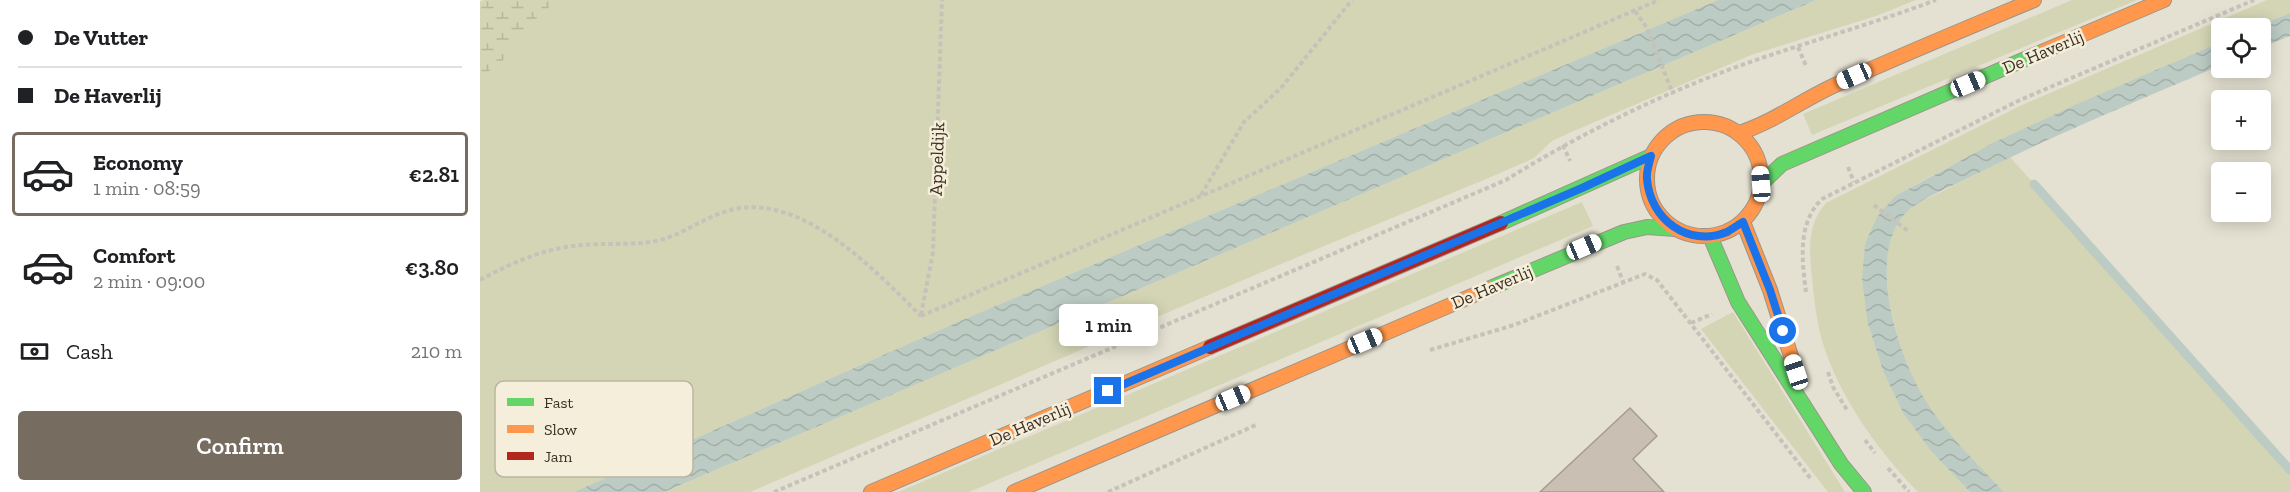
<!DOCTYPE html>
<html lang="en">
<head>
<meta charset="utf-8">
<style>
	:root { --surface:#fff; --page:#f2f2f2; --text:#202124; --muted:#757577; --line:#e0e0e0; --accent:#766d60 }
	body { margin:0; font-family:"Zilla Slab",serif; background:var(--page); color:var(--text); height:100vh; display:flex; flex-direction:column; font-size:22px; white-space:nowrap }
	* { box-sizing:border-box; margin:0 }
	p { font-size:20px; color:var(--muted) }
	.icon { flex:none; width:33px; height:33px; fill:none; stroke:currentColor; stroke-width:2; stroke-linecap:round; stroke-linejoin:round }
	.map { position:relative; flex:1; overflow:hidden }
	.sheet { display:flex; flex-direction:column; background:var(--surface); width:480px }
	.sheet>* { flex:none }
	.hud { display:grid; align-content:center; height:132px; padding:0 18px; background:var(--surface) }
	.controls { position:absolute; left:1731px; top:18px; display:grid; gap:12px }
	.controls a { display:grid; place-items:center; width:60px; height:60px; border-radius:6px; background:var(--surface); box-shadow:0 3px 15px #0003; font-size:30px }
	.end { position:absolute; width:27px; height:27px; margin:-14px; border:8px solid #1a73e8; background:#fff; box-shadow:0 0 0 3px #fff }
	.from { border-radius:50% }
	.bubble { position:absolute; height:42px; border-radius:6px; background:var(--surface); box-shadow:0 3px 15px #0003; font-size:20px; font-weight:600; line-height:42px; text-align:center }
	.car { position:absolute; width:18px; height:36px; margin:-18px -9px; border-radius:8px; box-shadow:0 0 4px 2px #0007; background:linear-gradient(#fff 24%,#345 0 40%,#fff 0 76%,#345 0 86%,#fff 0) }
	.hud b { display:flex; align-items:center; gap:21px; height:57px; font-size:22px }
	.hud b+b { border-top:2px solid var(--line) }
	.hud i { width:15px; height:15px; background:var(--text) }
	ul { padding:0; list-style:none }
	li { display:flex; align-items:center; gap:18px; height:84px; margin:0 12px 9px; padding:0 6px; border:3px solid transparent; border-radius:6px }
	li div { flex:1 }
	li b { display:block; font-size:22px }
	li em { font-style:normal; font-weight:600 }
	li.selected { border-color:var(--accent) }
	li>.icon { width:54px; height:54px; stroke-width:1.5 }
	.pay { display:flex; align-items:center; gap:15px; height:66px; padding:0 18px; font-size:22px }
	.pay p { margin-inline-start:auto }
	.primary-button { display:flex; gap:12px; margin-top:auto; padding:12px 18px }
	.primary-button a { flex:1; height:69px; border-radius:6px; background:var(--accent); color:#fff; font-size:24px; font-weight:600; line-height:69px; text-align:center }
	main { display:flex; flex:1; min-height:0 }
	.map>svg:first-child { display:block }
	.green { fill:#d3d5b5 }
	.wetland { fill:url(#wetland-marsh) }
	.water { fill:url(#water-waves) }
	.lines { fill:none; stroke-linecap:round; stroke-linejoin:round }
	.stream { stroke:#bccbc3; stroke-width:9 }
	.building { fill:#c9c0b3; stroke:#a69d91; stroke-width:1.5 }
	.fast-casing { stroke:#9b958a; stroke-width:16 }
	.slow-casing { stroke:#9b958a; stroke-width:16 }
	.jam-casing { stroke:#9b958a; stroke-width:16 }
	.path { stroke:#c6c2ba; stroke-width:4; stroke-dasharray:4.5 3; stroke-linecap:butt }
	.fast { stroke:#63d668; stroke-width:14 }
	.slow { stroke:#ff974d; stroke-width:14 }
	.jam { stroke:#b3261e; stroke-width:14 }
	.route { stroke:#1a73e8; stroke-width:8 }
	.labels { text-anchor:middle; stroke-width:5; stroke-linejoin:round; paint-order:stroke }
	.street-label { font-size:18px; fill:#3b2f22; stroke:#f5eeda }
	.key { fill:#f5eeda; stroke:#bdb5a3; stroke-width:1.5 }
	.key-label { font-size:16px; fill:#3b2f22 }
</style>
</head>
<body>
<main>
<section class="sheet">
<div class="hud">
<b><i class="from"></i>De Vutter</b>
<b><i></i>De Haverlij</b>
</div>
<ul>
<li class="selected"><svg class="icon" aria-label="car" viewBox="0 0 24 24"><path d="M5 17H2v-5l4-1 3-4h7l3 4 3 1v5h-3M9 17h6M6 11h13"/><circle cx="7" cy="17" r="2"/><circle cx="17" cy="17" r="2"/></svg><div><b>Economy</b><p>1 min · 08:59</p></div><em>€2.81</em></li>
<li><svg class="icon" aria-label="car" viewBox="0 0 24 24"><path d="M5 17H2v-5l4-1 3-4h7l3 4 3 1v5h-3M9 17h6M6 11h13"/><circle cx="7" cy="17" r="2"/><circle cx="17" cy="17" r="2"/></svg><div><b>Comfort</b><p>2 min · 09:00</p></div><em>€3.80</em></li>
</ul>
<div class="pay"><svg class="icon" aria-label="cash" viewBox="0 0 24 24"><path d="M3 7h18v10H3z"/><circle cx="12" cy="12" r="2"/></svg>Cash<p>210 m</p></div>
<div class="primary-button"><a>Confirm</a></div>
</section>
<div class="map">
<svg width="1810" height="492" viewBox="0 0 1810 492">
	<defs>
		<pattern id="wetland-marsh" width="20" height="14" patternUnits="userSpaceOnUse" patternTransform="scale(1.5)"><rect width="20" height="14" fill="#d3d5b5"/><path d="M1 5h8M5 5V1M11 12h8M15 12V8" fill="none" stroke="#b6b79b"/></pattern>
		<pattern id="water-waves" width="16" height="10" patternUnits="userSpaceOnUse" patternTransform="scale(1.5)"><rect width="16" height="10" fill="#bccbc3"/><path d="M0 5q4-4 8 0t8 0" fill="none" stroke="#a2afa7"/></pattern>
	</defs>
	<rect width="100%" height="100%" fill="#e5e1d2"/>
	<path class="green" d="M77 0H1238L487 318 94 492H0V78L26 58 40 33Z
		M1336 0H1436L1396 16 1271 55 1089 133 1072 141 1054 158 1018 174 801 264 270 492H184Z
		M1592 0H1657L1332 135 1323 114Z
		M1787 0H1810V13L1774 28H1742L1741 42C1631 90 1520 136 1415 196L1388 324 1403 371 1423 413 1451 451 1490 492H1438C1396 448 1358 396 1341 337 1336 318 1334 297 1332 277 1329 251 1327 224 1346 203L1542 105Z
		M1530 157 1810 470V492H1524C1498 464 1467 436 1446 403 1420 360 1382 250 1429 210 1439 202 1453 196 1465 190 1486 179 1508 168 1530 157Z
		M1102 202 1113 226 489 492H418Z
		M1253 312 1365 492H1348L1221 329Z"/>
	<path class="wetland" d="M4 0H77L40 33 26 58 0 78V2Z"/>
	<path class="water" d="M1238 0H1336L184 492H94L487 318Z
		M1810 13V36L1781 48 1780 28H1774Z
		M1741 42V65C1658 101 1573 135 1492 176 1475 185 1442 198 1428 211 1383 252 1419 360 1447 403 1468 436 1498 464 1524 492H1490L1451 451 1423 413 1403 371 1388 324 1382 279 1385 244 1397 217 1415 196 1515 142 1595 105Z"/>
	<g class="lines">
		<path class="stream" d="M1554 184 1810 470"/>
	</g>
	<path class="building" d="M1150 408 1177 436 1153 459 1184 492H1060Z"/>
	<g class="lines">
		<defs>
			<path id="fast" d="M1281 184 1302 164 1564 51
				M1021 223 1171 156
				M1230 236 1258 302 1361 464 1384 492
				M1008 289 1144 232 1167 227 1195 229"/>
			<path id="slow" d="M1564 51 1684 0
				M1167 179a57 57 0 1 1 114 0a57 57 0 1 1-114 0Z
				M1259 133C1293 122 1321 101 1353 86 1419 56 1487 28 1554 0
				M1263 222 1290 290 1316 372
				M391 492 730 347
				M534 492 1008 289"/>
			<path id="jam" d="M730 347 1021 223"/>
		</defs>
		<use href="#fast" class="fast-casing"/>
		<use href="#slow" class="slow-casing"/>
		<use href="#jam" class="jam-casing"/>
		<path class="path" d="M1155 11 1167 28 1193 94
			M1318 47 1326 66
			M1083 145 1090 161
			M1368 167 1374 182
			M721 195 764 122 801 88 872 0
			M1394 205 1428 231
			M1137 266 1144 284
			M0 280C33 262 65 248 102 245 125 243 148 245 171 242 202 237 225 215 255 209 326 195 396 272 441 316
			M1326 292C1322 261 1317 223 1342 199L1540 100 1774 0
			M441 315 453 252 462 0
			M441 316 1179 0
			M1211 323 1232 314
			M950 350 1034 325 1165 274 1177 280 1331 479
			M1348 372 1353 387 1367 410
			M1385 440 1395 453
			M1408 468 1429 492
			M294 492 1026 180C1103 132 1187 91 1273 61 1334 40 1395 23 1456 0
			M628 492 778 424"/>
		<use href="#fast" class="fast"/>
		<use href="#slow" class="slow"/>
		<use href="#jam" class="jam"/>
	</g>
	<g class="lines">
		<path class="route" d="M628 391 1102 188 1171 156C1169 164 1166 172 1167 179 1170 219 1208 248 1247 232 1252 229 1258 225 1263 222L1290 290 1303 331"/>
	</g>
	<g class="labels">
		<g class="street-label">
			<text transform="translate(1563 52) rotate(-23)" y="6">De Haverlij</text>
			<text transform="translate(457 159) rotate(-88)" y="6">Appeldijk</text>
			<text transform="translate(1012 287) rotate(-23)" y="6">De Haverlij</text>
			<text transform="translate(550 424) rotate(-23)" y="6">De Haverlij</text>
		</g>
	</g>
	<rect x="15" y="381" width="198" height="96" rx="9" class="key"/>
	<rect x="27" y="398" width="27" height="8" fill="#63d668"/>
	<rect x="27" y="425" width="27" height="8" fill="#ff974d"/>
	<rect x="27" y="452" width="27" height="8" fill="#b3261e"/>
	<g class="key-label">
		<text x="64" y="408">Fast</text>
		<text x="64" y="435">Slow</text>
		<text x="64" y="462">Jam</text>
	</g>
</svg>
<div class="controls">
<a><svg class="icon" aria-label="locate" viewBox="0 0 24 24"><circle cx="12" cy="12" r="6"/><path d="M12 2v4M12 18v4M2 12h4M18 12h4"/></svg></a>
<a>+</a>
<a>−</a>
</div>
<i class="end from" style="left:1303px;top:331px"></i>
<i class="end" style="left:628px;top:391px"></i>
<div class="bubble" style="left:579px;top:304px;width:99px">1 min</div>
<i class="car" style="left:1374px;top:76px;rotate:246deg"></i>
<i class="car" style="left:1488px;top:84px;rotate:67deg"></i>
<i class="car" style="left:1281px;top:184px;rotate:356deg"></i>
<i class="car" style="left:1104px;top:247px;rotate:67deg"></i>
<i class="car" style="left:885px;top:341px;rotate:67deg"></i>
<i class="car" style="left:1316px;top:372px;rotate:342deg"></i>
<i class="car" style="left:753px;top:398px;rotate:67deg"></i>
</div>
</main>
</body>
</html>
